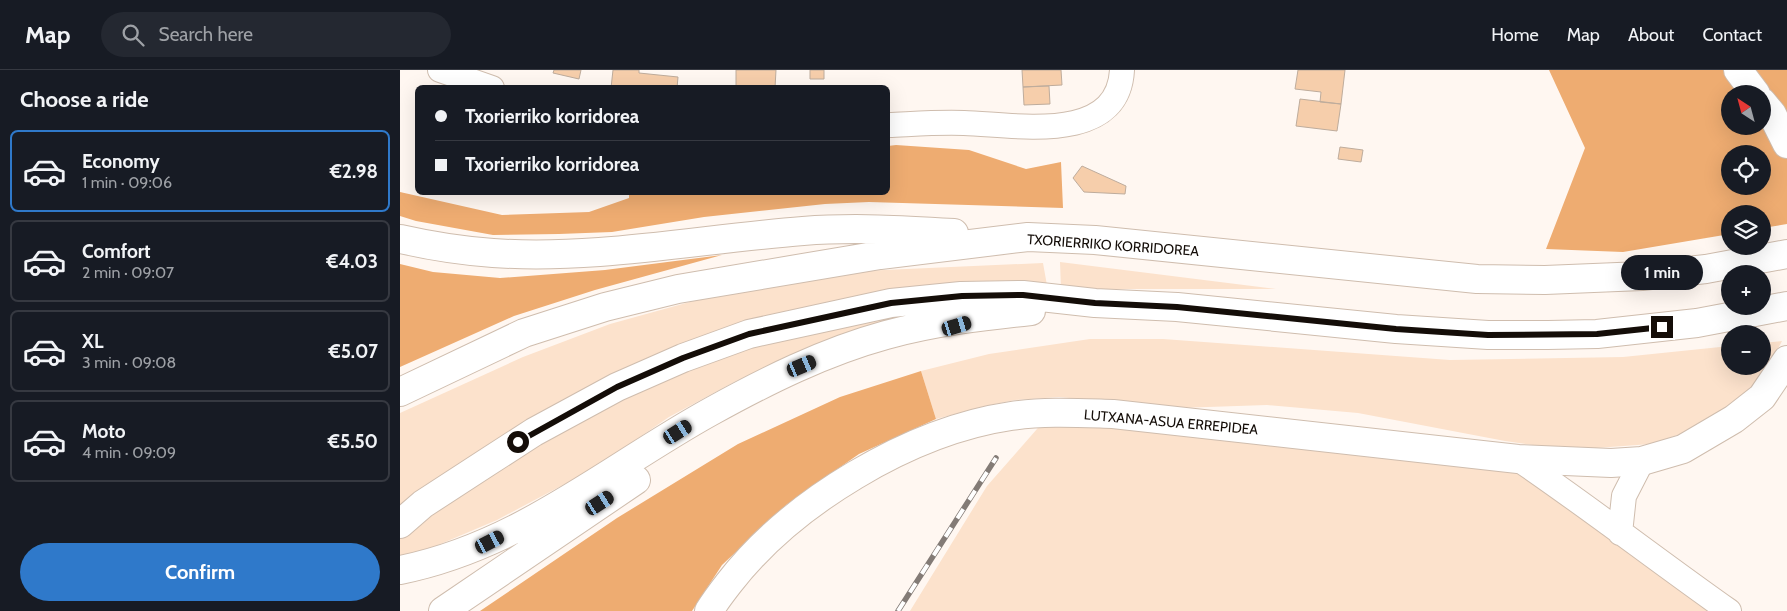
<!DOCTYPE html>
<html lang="en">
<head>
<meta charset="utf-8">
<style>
	:root { --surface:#171b24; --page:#242831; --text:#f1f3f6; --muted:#9ea1a6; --line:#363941; --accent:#2f79ca }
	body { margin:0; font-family:Cabin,sans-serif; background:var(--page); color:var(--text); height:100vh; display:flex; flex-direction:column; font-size:19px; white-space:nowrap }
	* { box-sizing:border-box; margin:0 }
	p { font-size:16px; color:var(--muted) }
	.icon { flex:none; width:28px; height:28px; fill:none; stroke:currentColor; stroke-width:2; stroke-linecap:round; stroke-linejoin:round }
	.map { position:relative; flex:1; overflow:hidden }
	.drawer { display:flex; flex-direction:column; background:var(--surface); width:400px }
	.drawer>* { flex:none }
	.guide { position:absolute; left:15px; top:15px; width:475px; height:110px; border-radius:8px; box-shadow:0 5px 20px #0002; display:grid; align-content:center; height:110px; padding:0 20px; background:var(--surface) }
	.needle { width:32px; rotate:324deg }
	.tools { position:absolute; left:1321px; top:15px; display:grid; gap:10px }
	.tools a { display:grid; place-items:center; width:50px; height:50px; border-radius:50%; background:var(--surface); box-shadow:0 5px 20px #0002; font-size:25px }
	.end { position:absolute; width:22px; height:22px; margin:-11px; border:6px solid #140d08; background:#fff; box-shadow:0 0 0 2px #fff }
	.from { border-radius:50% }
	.bubble { position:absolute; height:35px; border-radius:18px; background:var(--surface); box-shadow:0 5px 20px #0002; font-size:16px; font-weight:800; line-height:35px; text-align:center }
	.car { position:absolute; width:15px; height:30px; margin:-15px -8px; border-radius:6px; box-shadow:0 0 4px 1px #0007; background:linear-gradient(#222 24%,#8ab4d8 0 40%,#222 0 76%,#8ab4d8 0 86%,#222 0) }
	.guide b { display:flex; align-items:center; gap:18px; height:48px; font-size:19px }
	.guide b+b { border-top:1px solid var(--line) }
	.guide i { width:12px; height:12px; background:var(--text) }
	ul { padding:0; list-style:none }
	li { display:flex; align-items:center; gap:15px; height:82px; margin:0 10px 8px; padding:0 10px; border:2px solid var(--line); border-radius:8px }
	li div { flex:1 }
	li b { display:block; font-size:19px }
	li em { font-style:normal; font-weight:800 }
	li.selected { border-color:var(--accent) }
	li>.icon { width:45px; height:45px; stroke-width:1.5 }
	h2 { padding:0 20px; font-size:22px; line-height:60px }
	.action { display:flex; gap:10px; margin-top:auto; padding:10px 20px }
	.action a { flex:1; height:58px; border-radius:30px; background:var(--accent); color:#fff; font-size:20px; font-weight:800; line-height:58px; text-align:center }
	header { display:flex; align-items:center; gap:30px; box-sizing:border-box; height:70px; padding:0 25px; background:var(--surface); border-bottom:1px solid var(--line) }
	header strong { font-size:24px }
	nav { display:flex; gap:28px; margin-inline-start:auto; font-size:18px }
	.search { width:350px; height:45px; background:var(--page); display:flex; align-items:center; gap:12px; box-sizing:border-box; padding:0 18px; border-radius:28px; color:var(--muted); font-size:19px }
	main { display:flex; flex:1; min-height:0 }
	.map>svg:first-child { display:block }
	.green { fill:#fce2cc }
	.forest { fill:#eeac71; fill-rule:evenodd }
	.building { fill:#f6ceab; stroke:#beac9c }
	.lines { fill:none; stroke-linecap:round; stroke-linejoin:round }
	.street-casing { stroke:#cfbdae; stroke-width:26 }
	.primary-casing { stroke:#cfbdae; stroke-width:30 }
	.highway-casing { stroke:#cfbdae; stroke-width:30 }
	.street { stroke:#fff; stroke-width:24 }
	.primary { stroke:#fff; stroke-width:28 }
	.highway { stroke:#fff; stroke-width:28 }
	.rail-casing { stroke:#837b76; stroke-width:5.5 }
	.rail { stroke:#fff; stroke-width:4; stroke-dasharray:11; stroke-linecap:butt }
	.route { stroke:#140d08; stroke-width:6 }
	.labels { text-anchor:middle; stroke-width:4; stroke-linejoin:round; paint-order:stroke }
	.street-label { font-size:14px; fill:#140d08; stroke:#fff }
</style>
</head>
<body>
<header>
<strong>Map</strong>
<div class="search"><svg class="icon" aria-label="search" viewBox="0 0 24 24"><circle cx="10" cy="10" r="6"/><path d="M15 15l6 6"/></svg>Search here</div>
<nav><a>Home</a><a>Map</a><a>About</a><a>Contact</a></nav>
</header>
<main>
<section class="drawer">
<h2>Choose a ride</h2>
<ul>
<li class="selected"><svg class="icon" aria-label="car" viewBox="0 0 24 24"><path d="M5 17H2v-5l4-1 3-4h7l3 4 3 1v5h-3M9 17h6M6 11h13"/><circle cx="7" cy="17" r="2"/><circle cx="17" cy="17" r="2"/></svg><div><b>Economy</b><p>1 min · 09:06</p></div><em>€2.98</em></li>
<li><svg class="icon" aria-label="car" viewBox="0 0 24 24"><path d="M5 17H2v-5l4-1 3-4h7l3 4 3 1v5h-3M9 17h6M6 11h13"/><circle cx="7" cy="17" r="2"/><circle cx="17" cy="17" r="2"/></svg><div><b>Comfort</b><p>2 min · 09:07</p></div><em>€4.03</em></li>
<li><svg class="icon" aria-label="car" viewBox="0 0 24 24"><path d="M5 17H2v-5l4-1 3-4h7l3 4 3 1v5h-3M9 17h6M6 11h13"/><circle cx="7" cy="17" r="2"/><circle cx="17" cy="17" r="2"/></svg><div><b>XL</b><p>3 min · 09:08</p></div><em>€5.07</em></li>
<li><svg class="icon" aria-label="car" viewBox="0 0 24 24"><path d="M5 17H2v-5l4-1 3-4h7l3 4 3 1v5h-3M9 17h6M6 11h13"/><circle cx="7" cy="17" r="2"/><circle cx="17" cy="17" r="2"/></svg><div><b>Moto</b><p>4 min · 09:09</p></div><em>€5.50</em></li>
</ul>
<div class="action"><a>Confirm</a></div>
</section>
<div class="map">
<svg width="1387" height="541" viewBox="0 0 1387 541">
	<rect width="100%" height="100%" fill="#fff7f1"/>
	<path class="green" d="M660 192 876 219H661Z
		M643 193 648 221 565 235 435 267 336 311 269 347 195 398 97 450 17 484 0 486V343L123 287 210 254 315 225 462 201Z
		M690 269H763L1050 290 1223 287 1330 276V296H1362L1363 273 1382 271 1365 304 1334 335 1289 361 1251 374 1169 380 1105 371 958 343 867 335 778 338 659 327 615 330 585 336 536 349 521 301 589 284Z
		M651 343 1118 389 1329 541H510L587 416Z"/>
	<path class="forest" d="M1149 0H1387V154L1363 158 1362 144H1330V164L1223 182 1146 179 1185 78ZM1330 24H1362V56H1330ZM1330 84H1362V116H1330Z
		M496 75 569 80 626 99 661 92 663 138 469 132 425 134 304 147 212 162 159 164 93 165 16 151 0 146V122L102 145 189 142 229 128V123L488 122V76Z
		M322 185 195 220 114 246 0 297V194L33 202 100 208 205 200Z
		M521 301 536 349 459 384 386 435 322 495 292 541H80L217 448 338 374 440 327Z"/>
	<path class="building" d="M154 0H181L179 9 153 3Z
		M213 0H239V3L278 7 277 18H211Z
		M336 0H376L375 18H336Z
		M410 0H424V9H410Z
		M622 0H661L662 15 623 17Z
		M898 0H945L941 34 920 32 921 22 895 19Z
		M649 16 650 34 624 35 623 17Z
		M900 29 941 34 937 61 896 56Z
		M940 77 963 80 961 92 938 89Z
		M682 96 726 116 725 124 684 122 673 108Z"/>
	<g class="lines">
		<defs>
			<path id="street" d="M40 0 92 18
				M488 55C513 54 539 52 564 53 612 54 718 76 722 0
				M1118 389C1190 438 1258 491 1329 541
				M1220 463 1224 426 1242 391"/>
			<path id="primary" d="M1338 0 1356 24
				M1362 32 1372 44 1387 74
				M309 541C315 531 322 522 329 513 391 433 509 361 611 346 644 341 679 343 713 344L1118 389 1211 393 1242 391 1283 379 1334 349 1362 327 1387 290"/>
			<path id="highway" d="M0 169C31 176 62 181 93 183 197 190 300 169 403 161 454 157 504 160 554 163
				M0 322 124 263 205 237 278 219 480 185 628 167 695 170 1077 209 1145 210 1242 206 1306 199 1387 184
				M0 454 23 434 86 393 134 362 217 317 283 288 349 264 491 233 561 226 623 225 695 233 777 237 996 259 1088 265H1148L1197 264 1297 253 1387 236
				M0 500C120 476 207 399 310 342 366 311 424 282 486 265 533 252 583 246 631 241
				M43 541 236 410"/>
		</defs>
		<use href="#street" class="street-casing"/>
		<use href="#primary" class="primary-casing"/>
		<use href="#highway" class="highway-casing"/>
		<use href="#street" class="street"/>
		<use href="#primary" class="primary"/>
		<use href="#highway" class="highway"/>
		<defs>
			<path id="rail" d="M498 541 596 388"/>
		</defs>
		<use href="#rail" class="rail-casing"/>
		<use href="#rail" class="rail"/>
	</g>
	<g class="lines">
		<path class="route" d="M118 372 217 317 283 288 349 264 491 233 562 226 623 225 695 233 777 237 996 259 1088 265 1197 264 1262 257"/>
	</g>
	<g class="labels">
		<g class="street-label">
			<text transform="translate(713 175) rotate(4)" y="5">TXORIERRIKO KORRIDOREA</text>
			<text transform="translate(771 352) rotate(5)" y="5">LUTXANA-ASUA ERREPIDEA</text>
		</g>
	</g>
</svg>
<div class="tools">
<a><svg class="needle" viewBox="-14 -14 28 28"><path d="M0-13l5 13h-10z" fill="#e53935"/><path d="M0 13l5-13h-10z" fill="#9ea1a6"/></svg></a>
<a><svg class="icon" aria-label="locate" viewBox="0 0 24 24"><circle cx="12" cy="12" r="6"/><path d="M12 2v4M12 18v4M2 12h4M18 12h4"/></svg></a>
<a><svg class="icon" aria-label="layers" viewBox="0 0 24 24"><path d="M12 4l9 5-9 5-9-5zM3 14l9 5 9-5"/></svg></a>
<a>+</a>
<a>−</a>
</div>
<i class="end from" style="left:118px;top:372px"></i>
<i class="end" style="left:1262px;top:257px"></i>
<div class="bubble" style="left:1221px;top:185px;width:82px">1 min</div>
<i class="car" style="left:557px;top:256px;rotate:73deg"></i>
<i class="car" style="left:402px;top:296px;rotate:67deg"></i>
<i class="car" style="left:278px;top:362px;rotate:58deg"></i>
<i class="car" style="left:200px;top:433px;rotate:57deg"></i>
<i class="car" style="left:90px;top:472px;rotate:63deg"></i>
<div class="guide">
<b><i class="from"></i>Txorierriko korridorea</b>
<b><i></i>Txorierriko korridorea</b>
</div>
</div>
</main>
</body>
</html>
